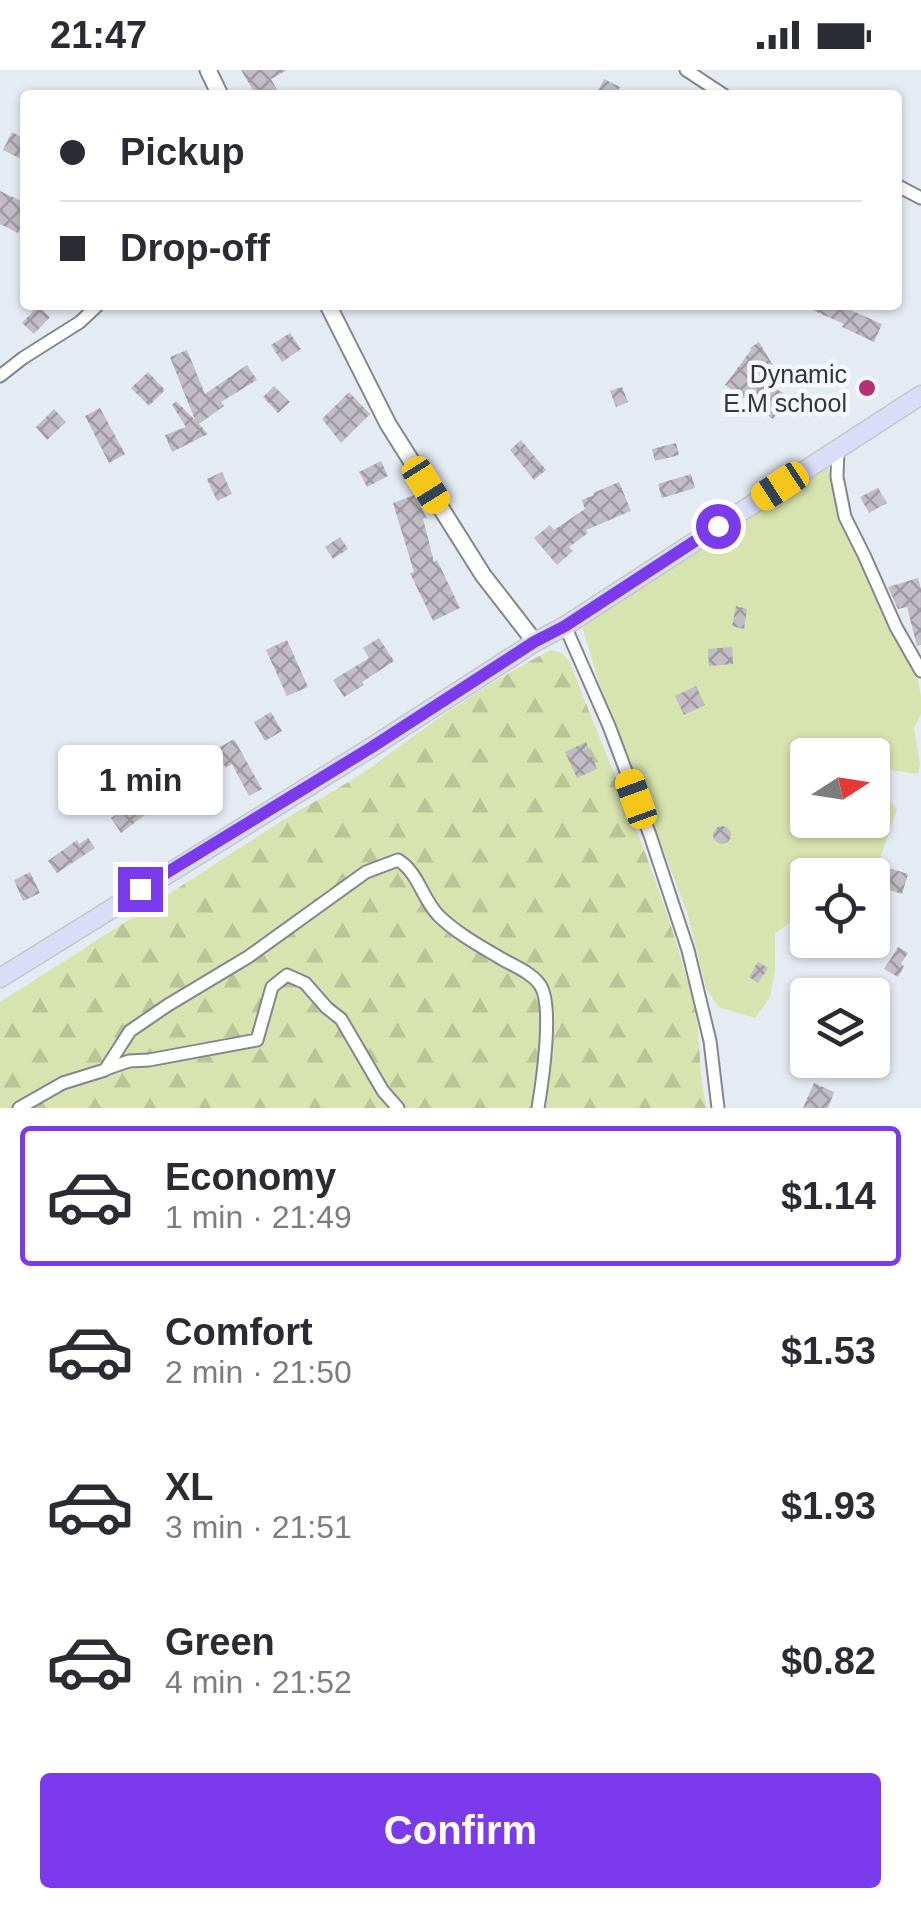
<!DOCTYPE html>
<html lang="en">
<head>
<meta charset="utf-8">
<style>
	:root { --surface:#fff; --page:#f2f2f3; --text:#2b2b33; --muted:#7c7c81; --line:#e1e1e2; --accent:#7c3aed }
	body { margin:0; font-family:Helvetica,sans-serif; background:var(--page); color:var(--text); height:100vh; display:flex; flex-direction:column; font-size:38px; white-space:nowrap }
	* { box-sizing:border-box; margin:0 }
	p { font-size:32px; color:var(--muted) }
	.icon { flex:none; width:55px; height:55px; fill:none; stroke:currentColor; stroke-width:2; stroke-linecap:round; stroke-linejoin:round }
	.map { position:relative; height:1038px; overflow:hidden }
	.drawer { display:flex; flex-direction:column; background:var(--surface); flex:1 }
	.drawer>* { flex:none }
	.top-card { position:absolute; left:20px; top:20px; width:882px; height:220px; border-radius:10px; box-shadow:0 2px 8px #0004; display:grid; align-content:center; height:220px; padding:0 40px; background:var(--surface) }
	.needle { width:65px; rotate:78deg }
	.tools { position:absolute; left:790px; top:668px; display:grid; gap:20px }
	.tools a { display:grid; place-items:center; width:100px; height:100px; border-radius:10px; background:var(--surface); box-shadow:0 2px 8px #0004; font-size:50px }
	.end { position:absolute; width:45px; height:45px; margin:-22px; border:12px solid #7c3aed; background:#fff; box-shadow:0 0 0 5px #fff }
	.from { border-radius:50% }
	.bubble { position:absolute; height:70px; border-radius:10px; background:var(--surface); box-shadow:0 2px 8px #0004; font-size:32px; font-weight:800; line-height:70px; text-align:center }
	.car { position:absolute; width:30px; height:60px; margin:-30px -15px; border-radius:12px; box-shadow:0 0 8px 2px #0007; background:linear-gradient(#f5c518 24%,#345 0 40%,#f5c518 0 76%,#345 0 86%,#f5c518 0) }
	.top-card b { display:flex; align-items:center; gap:35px; height:95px; font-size:38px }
	.top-card b+b { border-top:2px solid var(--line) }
	.top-card i { width:25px; height:25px; background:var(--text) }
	ul { padding:18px 0 0; list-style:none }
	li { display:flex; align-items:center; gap:30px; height:140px; margin:0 20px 15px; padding:0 20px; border:5px solid transparent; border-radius:10px }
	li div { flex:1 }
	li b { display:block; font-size:38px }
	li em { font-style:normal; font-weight:800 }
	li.selected { border-color:var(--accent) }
	li>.icon { width:90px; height:90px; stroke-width:1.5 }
	.primary-button { display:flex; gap:20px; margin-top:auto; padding:20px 40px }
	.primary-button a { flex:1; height:115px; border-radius:10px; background:var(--accent); color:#fff; font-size:40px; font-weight:800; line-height:115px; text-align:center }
	.status { display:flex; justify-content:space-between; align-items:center; height:70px; padding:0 50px; background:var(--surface); direction:ltr }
	.status svg { height:28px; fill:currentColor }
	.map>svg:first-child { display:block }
	.grass { fill:#d7e4af; fill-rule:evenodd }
	.forest { fill:url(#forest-firs) }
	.building { fill:url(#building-cross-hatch) }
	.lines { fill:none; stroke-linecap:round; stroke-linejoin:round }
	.minor-casing { stroke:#82878e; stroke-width:15 }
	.tertiary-casing { stroke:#82878e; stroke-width:19 }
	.primary-casing { stroke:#c6c7c8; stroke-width:21 }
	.minor { stroke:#fff; stroke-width:11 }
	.tertiary { stroke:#fff; stroke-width:15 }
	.primary { stroke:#d9ddf8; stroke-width:18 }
	.route { stroke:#7c3aed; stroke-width:12 }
	.poi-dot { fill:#b42f75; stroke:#f4f8fe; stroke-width:4 }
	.labels { text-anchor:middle; stroke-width:9; stroke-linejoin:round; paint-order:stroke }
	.poi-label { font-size:25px; fill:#343639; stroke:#f4f8fe; text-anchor:end }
</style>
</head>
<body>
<div class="status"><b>21:47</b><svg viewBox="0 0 49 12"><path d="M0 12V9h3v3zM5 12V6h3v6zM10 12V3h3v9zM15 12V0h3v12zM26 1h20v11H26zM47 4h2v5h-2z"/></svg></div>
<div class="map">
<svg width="921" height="1038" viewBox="0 0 921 1038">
	<defs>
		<pattern id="forest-firs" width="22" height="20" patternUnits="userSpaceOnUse" patternTransform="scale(2.5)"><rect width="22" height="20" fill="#d7e4af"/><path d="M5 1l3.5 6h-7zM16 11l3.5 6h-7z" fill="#b9c497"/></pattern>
		<pattern id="building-cross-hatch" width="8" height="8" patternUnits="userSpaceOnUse" patternTransform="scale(2.5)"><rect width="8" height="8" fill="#c2bdc5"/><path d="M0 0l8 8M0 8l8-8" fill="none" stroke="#9e9aa1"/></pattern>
	</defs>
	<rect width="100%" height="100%" fill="#e5ebf3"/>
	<path class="grass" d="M827 397 831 404 842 448 890 556 917 606 921 626V644L914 658 920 695 918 704 882 699 873 712 897 739 873 809 872 805H808L807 853 797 847 775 864V900L770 927 755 948 718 937 706 918 687 842 600 616 582 556ZM808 685H872V750H808Z"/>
	<path class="forest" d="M551 580 562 583 569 591C613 703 663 815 693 931 702 966 697 1003 707 1038H0V932C90 875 179 817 269 759 303 737 340 719 373 696 429 654 488 612 551 580Z"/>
	<path class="building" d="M241 0H287L271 9 280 25H256Z
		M604 9 620 17 616 25H596Z
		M12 62 25 69V91L3 80Z
		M0 121 25 133V148L18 163 0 154Z
		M801 235H848L846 238 882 254 874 272 842 257 844 254Z
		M38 236 50 247 34 264 22 253Z
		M290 263 301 279 282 292 271 275Z
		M759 272 777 302 764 310 788 327 773 349 725 315 751 280 750 278Z
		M187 280 205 324 247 295 257 310 221 332 224 336 199 354 208 364 172 382 165 365 186 357 172 335 176 331 195 350 170 287Z
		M148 302 165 320 149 336 131 318Z
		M274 316 290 332 278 343 263 327Z
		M622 317 628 332 616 337 610 321Z
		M349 322 370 344 341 373 322 349Z
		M100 338 125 384 109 393 85 346Z
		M54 339 66 352 47 370 36 357Z
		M521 370 546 400 534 410 510 380Z
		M676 373 679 385 655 391 652 379Z
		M381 391 388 406 367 417 359 402Z
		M222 402 232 424 217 431 207 409Z
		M691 404 695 418 662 428 658 414Z
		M619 412 631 441 586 460 588 463 569 477 573 481 557 495 534 468 550 455 554 460 585 439 582 430 594 425 593 423Z
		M878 418 887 433 869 443 860 427Z
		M414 425 427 448 423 449 434 492 437 490 460 538 433 551 410 503 414 502 393 433Z
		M340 467 348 479 333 489 325 477Z
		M918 508 921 519V575L917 576 907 537 898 539 888 517Z
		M736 536 747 539 744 559 732 556Z
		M379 568 394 591 362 612 364 615 344 627 333 610 369 588 363 578Z
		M287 570 308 617 287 626 266 580Z
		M732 577 733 594 709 596 708 579Z
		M696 616 705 635 684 645 675 626Z
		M271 642 282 661 265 671 254 652Z
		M234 669 262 719 249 726 232 694 226 698 223 694 193 712 181 693 196 684 199 689Z
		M586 672 597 699 577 708 565 682Z
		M183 710 193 725 180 734 170 718Z
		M138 717 153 739 121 763 111 748 126 738 120 729Z
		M713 765a9 9 0 1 1 18 0a9 9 0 1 1-18 0Z
		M88 768 95 778 57 803 48 791 77 770 79 774Z
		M886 797 908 804 902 824 879 817Z
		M30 802 40 823 23 831 14 810Z
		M898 877 908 883 901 894 904 896 898 907 884 899Z
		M758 892 768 898 758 913 749 907Z
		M814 1013 834 1022 828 1038H803Z"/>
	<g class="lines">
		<defs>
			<path id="minor" d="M686 0 724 25
				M898 116 921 128
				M0 306 23 288 80 252 98 235
				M838 379 837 407 845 447 864 485 896 557 921 601
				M565 556 609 656 650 765 688 880 710 971 718 1038
				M106 999 129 991 149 990 257 970 272 917 287 905 305 913 327 938 341 949 383 1021 398 1038
				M19 1038 63 1013 105 1000 130 961 168 935 248 887 366 802 398 790C418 802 422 828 438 845 456 863 480 876 502 889 514 896 532 903 540 915 554 935 542 1014 538 1038"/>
			<path id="tertiary" d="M208 0 220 25
				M328 235 388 354 483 505 535 572"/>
			<path id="primary" d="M0 908 372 677 535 572 565 556 921 325"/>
		</defs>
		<use href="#minor" class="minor-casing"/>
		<use href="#tertiary" class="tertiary-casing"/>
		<use href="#primary" class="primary-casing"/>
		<use href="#minor" class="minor"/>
		<use href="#tertiary" class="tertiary"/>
		<use href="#primary" class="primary"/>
	</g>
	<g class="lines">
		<path class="route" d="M140 819 372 677 534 572 565 556 718 456"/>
	</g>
	<circle class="poi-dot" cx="867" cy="318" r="10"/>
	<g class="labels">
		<g class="poi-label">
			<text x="847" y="313">Dynamic<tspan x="847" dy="29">E.M school</tspan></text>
		</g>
	</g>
</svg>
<div class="tools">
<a><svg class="needle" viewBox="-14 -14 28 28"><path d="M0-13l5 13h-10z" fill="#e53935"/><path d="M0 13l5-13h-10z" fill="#7c7c81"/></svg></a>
<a><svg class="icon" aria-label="locate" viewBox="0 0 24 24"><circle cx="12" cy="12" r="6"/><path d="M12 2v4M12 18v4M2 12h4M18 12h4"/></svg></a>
<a><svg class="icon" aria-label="layers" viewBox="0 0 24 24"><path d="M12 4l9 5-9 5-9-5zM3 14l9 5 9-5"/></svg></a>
</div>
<i class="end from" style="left:718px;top:456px"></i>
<i class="end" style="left:140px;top:819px"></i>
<div class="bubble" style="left:58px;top:675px;width:165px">1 min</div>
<i class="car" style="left:426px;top:415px;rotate:148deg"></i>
<i class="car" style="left:780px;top:416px;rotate:237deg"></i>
<i class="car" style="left:636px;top:729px;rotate:340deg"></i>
<div class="top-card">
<b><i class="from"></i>Pickup</b>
<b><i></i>Drop-off</b>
</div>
</div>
<section class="drawer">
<ul>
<li class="selected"><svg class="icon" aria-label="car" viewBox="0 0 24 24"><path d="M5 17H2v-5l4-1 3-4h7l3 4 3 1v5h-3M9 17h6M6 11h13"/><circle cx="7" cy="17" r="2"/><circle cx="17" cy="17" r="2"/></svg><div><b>Economy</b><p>1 min · 21:49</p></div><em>$1.14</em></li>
<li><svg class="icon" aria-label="car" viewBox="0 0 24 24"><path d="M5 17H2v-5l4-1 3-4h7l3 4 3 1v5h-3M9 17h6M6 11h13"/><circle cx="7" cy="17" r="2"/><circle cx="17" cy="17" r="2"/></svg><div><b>Comfort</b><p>2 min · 21:50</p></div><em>$1.53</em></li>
<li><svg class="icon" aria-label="car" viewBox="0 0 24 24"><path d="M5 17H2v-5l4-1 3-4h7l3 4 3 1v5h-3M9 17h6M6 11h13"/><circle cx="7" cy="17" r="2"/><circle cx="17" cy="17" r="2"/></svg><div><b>XL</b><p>3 min · 21:51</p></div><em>$1.93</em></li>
<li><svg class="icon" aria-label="car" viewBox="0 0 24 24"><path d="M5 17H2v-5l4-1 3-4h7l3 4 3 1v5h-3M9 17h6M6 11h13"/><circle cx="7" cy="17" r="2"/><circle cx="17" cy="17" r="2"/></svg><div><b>Green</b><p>4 min · 21:52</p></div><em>$0.82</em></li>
</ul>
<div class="primary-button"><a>Confirm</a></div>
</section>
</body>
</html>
